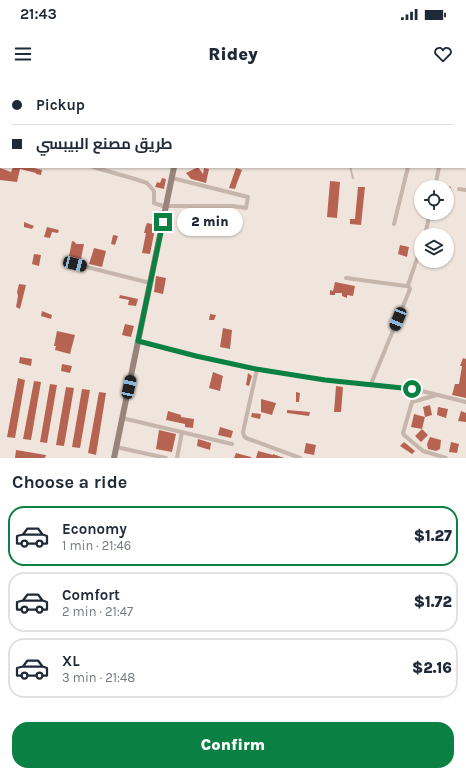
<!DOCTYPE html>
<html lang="en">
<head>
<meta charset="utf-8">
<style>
	:root { --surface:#fff; --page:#f2f2f3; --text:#1f2937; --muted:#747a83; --line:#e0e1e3; --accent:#0b8043 }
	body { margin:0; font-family:Karla,Cairo,sans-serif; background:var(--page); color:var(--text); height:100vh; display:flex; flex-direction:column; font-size:15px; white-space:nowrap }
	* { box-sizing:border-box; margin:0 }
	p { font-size:13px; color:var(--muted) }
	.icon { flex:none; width:22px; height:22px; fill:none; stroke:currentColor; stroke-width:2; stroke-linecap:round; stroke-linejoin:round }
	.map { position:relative; height:378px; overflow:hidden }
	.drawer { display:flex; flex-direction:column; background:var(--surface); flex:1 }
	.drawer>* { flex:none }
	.guide { position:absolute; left:0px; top:0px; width:466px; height:88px; box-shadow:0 1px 3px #0004; display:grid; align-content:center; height:88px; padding:0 12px; background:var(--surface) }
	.controls { position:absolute; left:414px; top:100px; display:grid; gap:8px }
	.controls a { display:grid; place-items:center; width:40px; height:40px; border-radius:50%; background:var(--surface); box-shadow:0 1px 3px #0004; font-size:20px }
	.end { position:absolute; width:18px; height:18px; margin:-9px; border:5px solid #0b8043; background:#fff; box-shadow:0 0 0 2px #fff }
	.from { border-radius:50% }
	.bubble { position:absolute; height:28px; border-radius:14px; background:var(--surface); box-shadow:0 1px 3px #0004; font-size:13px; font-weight:800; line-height:28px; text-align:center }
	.car { position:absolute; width:12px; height:24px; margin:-12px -6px; border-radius:5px; box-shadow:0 0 3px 1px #0007; background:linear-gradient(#222 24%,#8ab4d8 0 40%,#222 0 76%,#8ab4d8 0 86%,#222 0) }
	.guide b { display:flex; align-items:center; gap:14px; height:38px; font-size:15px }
	.guide b+b { border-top:1px solid var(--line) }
	.guide i { width:10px; height:10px; background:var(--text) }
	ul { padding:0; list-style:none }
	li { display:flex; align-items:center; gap:12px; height:60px; margin:0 8px 6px; padding:0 4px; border:2px solid var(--line); border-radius:16px }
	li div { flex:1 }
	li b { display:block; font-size:15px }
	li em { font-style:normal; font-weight:800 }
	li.active { border-color:var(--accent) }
	li>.icon { width:36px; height:36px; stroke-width:1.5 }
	h2 { padding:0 12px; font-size:18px; line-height:48px }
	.primary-button { display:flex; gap:8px; margin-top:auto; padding:8px 12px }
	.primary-button a { flex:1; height:46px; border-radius:16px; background:var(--accent); color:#fff; font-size:16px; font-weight:800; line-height:46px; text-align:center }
	.status { display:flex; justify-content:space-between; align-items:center; height:28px; padding:0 20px; background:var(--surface); direction:ltr }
	.status svg { height:11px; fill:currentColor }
	header { display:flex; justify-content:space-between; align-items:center; height:52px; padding:0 12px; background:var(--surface); font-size:18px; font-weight:800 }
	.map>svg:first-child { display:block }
	.building { fill:#b76352 }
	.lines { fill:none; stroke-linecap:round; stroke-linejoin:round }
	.lane { stroke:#c6b5aa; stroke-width:2 }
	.street { stroke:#c6b5aa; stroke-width:4 }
	.secondary { stroke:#99847c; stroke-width:6 }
	.route { stroke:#0b8043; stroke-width:5 }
</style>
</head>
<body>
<div class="status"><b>21:43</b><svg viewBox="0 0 49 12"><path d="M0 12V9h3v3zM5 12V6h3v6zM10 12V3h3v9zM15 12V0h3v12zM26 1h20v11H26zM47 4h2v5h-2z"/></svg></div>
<header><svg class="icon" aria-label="menu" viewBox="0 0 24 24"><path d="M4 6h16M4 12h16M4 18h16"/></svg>Ridey<svg class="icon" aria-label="heart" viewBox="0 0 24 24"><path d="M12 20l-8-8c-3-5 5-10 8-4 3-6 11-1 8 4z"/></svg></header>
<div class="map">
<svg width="466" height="378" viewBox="0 0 466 378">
	<rect width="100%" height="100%" fill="#efe5dd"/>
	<path class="building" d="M13 87H34V88L42 90 41 95 36 94V93L20 89 17 102 0 100V88L11 92Z
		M198 87 203 94 204 88 209 89 206 103 191 99 186 93Z
		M236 88 242 90 237 103 235 109 229 108Z
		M162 98 166 99 164 109 155 107 157 102 160 103Z
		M330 101 340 102 337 138 327 137Z
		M439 104 451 107 450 109 452 110 451 114H448L447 116V107H439Z
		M358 107H365L361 145 350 144V139H355Z
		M152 138 157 139 150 174 142 173 146 153H144L146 145V146L147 143 152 144Z
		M24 142 34 146 32 149 24 147Z
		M47 147 59 150 58 153 52 152 50 158 44 157Z
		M113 155 118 156 115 165 111 164Z
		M72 161 75 162 76 164H84L81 179 69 176Z
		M400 165 409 167 407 177 398 174Z
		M94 168 106 171 102 187 89 184Z
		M34 174 41 175 39 186 32 184Z
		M156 196 166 198 163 214 154 212Z
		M335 202 355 206 353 216 347 215V218L342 216V213H335V215H330V210L333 211Z
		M19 204 26 205 20 229 16 227 18 216 17 212Z
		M120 215 138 219 136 226 128 225 129 220 119 218Z
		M42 231 52 235 51 239 41 236Z
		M210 234 216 235 214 240H209Z
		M125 244 134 246 131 257 122 255Z
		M223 248 232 250 230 269 220 267Z
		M57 251 75 255 70 274 55 270 56 266H54Z
		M20 277 32 279 31 286 19 283Z
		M463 278 466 279V318L452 315 455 304H459L462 286H460Z
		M62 284 72 286 70 293 61 291Z
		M213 292 223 296 220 311 209 308Z
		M248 293 252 296 249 306 246 305Z
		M18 298 25 300 15 358 7 357Z
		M34 301 41 302 31 360 23 359Z
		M50 304 57 305 47 363 40 362Z
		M336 306 343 307 341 332H334Z
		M66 307 74 308 64 366 56 365Z
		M82 309 90 310 80 368 72 367Z
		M99 312 106 313 96 375 88 373Z
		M296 312 300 313 299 322H296Z
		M261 319 276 323 272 335 261 332Z
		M430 325 432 335 425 337 423 327Z
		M438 327 448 329 446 338 437 335Z
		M287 330 310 332 309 336 287 333Z
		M168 331 181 335V337L194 339 193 348 185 347V344L166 340Z
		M461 331 466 333V342L458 341Z
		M252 333 261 334 260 339 251 337Z
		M414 334 425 337 422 349 411 347Z
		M220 347 233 351 231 358 218 355Z
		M422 349 428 355 421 362 415 356Z
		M159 350 176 354 172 372 156 369Z
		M430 357 441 360 440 369 436 371 428 369 427 364Z
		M198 359 211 363 210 370 197 366Z
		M404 362 415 371 412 374 400 366Z
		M451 362 459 364 457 373 449 372Z
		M306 363 316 365 314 375 304 373Z
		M16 370 46 375 45 378H15Z
		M258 371 273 375V374L284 378H256Z
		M236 373 251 377V378H234Z"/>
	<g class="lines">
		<path class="lane" d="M350 87 353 98"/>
		<path class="street" d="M341 1 342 0
			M416 1V0
			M93 87 135 99 147 103 154 111V123L166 127
			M435 107 439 87
			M459 109 466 110
			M166 126H233L246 128 248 117 172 98
			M394 144 408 87
			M425 155 430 133
			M75 184 150 203
			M346 198 406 206 408 205 421 167
			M138 261 196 276 257 289 325 300 413 309 430 313 466 322
			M257 289 243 352 244 356 246 358 300 378
			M371 304 410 209 408 205
			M437 315 412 322 403 353 404 355 423 371 446 378
			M122 338 232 364
			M116 367 166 378
			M177 378 182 352"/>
		<path class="secondary" d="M291 0 295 1
			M191 1V0
			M465 50H466
			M114 378 174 87"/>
	</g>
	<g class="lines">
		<path class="route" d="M163 142 138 261 196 276 256 289 325 300 412 309"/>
	</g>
</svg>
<div class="controls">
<a><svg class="icon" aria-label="locate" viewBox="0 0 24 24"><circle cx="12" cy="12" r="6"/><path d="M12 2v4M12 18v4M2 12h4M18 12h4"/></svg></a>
<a><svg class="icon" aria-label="layers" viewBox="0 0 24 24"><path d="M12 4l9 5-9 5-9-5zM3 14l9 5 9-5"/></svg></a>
</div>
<i class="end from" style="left:412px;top:309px"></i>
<i class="end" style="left:163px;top:142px"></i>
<div class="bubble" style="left:177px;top:128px;width:66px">2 min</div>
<i class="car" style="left:75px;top:184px;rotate:104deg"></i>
<i class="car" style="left:398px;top:239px;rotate:202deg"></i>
<i class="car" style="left:129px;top:307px;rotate:12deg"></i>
<div class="guide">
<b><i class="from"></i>Pickup</b>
<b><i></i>طريق مصنع البيبسي</b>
</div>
</div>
<section class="drawer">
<h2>Choose a ride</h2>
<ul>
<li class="active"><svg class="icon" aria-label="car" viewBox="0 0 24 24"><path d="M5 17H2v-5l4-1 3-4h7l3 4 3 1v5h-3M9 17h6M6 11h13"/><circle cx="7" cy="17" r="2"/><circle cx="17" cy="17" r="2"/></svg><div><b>Economy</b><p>1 min · 21:46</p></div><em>$1.27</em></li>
<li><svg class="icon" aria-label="car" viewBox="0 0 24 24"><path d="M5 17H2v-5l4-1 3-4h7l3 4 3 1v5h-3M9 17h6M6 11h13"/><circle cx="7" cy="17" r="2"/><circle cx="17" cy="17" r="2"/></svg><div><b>Comfort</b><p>2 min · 21:47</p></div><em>$1.72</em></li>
<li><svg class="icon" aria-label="car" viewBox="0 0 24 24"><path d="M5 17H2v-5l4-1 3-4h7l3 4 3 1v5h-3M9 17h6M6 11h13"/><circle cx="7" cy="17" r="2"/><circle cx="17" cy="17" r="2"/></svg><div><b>XL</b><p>3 min · 21:48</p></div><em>$2.16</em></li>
</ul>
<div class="primary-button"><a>Confirm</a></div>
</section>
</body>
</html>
